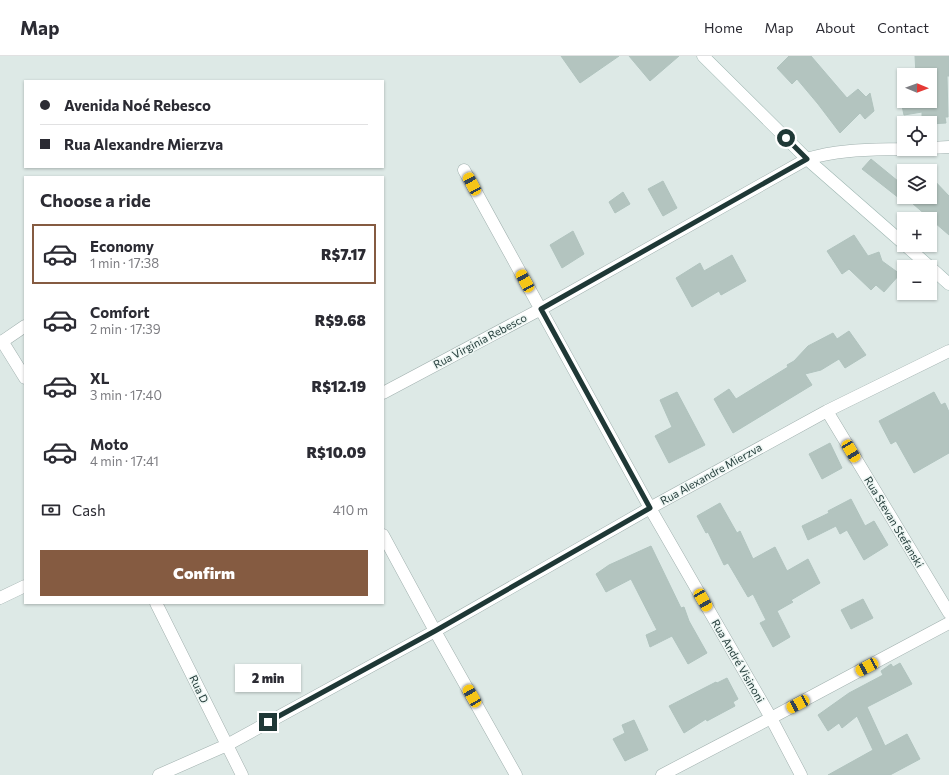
<!DOCTYPE html>
<html lang="en">
<head>
<meta charset="utf-8">
<style>
	:root { --surface:#fff; --page:#f7f7f7; --text:#2b2b33; --muted:#7c7c81; --line:#e1e1e2; --accent:#855b41 }
	body { margin:0; font-family:Commissioner,sans-serif; background:var(--page); color:var(--text); height:100vh; display:flex; flex-direction:column; font-size:15px; white-space:nowrap }
	* { box-sizing:border-box; margin:0 }
	p { font-size:13px; color:var(--muted) }
	.icon { flex:none; width:22px; height:22px; fill:none; stroke:currentColor; stroke-width:2; stroke-linecap:round; stroke-linejoin:round }
	.map { position:relative; flex:1; overflow:hidden }
	.panel { position:absolute; left:24px; top:120px; width:360px; height:428px; display:flex; flex-direction:column; background:var(--surface); border-radius:0px; box-shadow:0 1px 3px #0004 }
	.panel>* { flex:none }
	.hud { position:absolute; left:24px; top:24px; width:360px; height:88px; border-radius:0px; box-shadow:0 1px 3px #0004; display:grid; align-content:center; height:88px; padding:0 16px; background:var(--surface) }
	.needle { width:26px; rotate:91deg }
	.controls { position:absolute; left:897px; top:12px; display:grid; gap:8px }
	.controls a { display:grid; place-items:center; width:40px; height:40px; border-radius:0px; background:var(--surface); box-shadow:0 1px 3px #0004; font-size:20px }
	.end { position:absolute; width:18px; height:18px; margin:-9px; border:5px solid #1f3836; background:#fff; box-shadow:0 0 0 2px #fff }
	.from { border-radius:50% }
	.bubble { position:absolute; height:28px; border-radius:0px; background:var(--surface); box-shadow:0 1px 3px #0004; font-size:13px; font-weight:800; line-height:28px; text-align:center }
	.car { position:absolute; width:12px; height:24px; margin:-12px -6px; border-radius:5px; box-shadow:0 0 3px 1px #0007; background:linear-gradient(#f5c518 24%,#345 0 40%,#f5c518 0 76%,#345 0 86%,#f5c518 0) }
	.hud b { display:flex; align-items:center; gap:14px; height:38px; font-size:15px }
	.hud b+b { border-top:1px solid var(--line) }
	.hud i { width:10px; height:10px; background:var(--text) }
	ul { padding:0; list-style:none }
	li { display:flex; align-items:center; gap:12px; height:60px; margin:0 8px 6px; padding:0 8px; border:2px solid transparent; border-radius:0px }
	li div { flex:1 }
	li b { display:block; font-size:15px }
	li em { font-style:normal; font-weight:800 }
	li.current { border-color:var(--accent) }
	li>.icon { width:36px; height:36px; stroke-width:1.5 }
	h2 { padding:0 16px; font-size:18px; line-height:48px }
	.pay { display:flex; align-items:center; gap:10px; height:44px; padding:0 16px; font-size:15px }
	.pay p { margin-inline-start:auto }
	.button { display:flex; gap:8px; margin-top:auto; padding:8px 16px }
	.button a { flex:1; height:46px; border-radius:0px; background:var(--accent); color:#fff; font-size:16px; font-weight:800; line-height:46px; text-align:center }
	header { display:flex; align-items:center; gap:24px; box-sizing:border-box; height:56px; padding:0 20px; background:var(--surface); border-bottom:1px solid var(--line) }
	header strong { font-size:19px }
	nav { display:flex; gap:22px; margin-inline-start:auto; font-size:14px }
	.map>svg:first-child { display:block }
	.building { fill:#b3c4bf; stroke:#b0c3be }
	.lines { fill:none; stroke-linecap:round; stroke-linejoin:round }
	.street-casing { stroke:#a0b0ae; stroke-width:13 }
	.secondary-casing { stroke:#9cb5b0; stroke-width:13 }
	.street { stroke:#fff; stroke-width:12 }
	.secondary { stroke:#fff; stroke-width:12 }
	.route { stroke:#1f3836; stroke-width:5 }
	.labels { text-anchor:middle; stroke-width:3; stroke-linejoin:round; paint-order:stroke }
	.street-label { font-size:11px; fill:#1f3836; stroke:#edf6f3 }
</style>
</head>
<body>
<header>
<strong>Map</strong>
<nav><a>Home</a><a>Map</a><a>About</a><a>Contact</a></nav>
</header>
<div class="map">
<svg width="949" height="719" viewBox="0 0 949 719">
	<rect width="100%" height="100%" fill="#dde9e6"/>
	<path class="building" d="M561 0H619L580 27Z
		M629 0H679L650 25Z
		M789 0H811L847 42 858 33 866 41 870 37 874 55 865 63 860 57 840 77 818 48 797 23 792 28 777 12Z
		M915 0H949V20H947L948 61H945L946 67 930 68V67H922V56L904 59 901 45H930V19H916Z
		M871 103 904 130V146L862 113Z
		M930 120 949 140V179L905 141H930Z
		M663 125 677 152 663 160 648 133Z
		M623 136 630 148 615 157 609 146Z
		M573 175 584 198 562 212 550 189Z
		M854 179 868 200 879 196 882 205 900 218 884 236 876 229 871 234 849 213 842 218 827 195Z
		M732 199 746 225 721 239 719 235 692 251 676 222 700 207 704 215Z
		M849 275 866 299 845 312 839 303 821 314 805 318 812 329 733 377 714 343 729 333 736 343 788 311 787 309 794 305 808 290 833 277 837 283Z
		M677 336 705 389 669 407 655 380 672 371 660 344Z
		M934 336 941 349 945 347 949 356V397L914 417 896 385 891 388 879 365Z
		M830 387 842 412 822 423 809 398Z
		M851 443 865 470 874 465 888 489 864 504 847 474 840 478 836 470 808 484 802 470 829 457 828 455Z
		M720 447 737 477 740 475 753 503 775 491 787 515 808 503 820 527 791 544 793 546 777 555 790 581 773 591 760 567 766 564 753 538 748 541 728 507 724 509 708 476 706 477 697 460Z
		M651 490 681 552 684 551 689 565 707 597 688 608 672 580 650 591 646 579 657 574 631 523 606 536 596 518 609 509Z
		M863 543 873 562 851 573 841 554Z
		M900 607 912 628 867 651 885 690 907 678 920 703 890 719H828L873 694 857 660 842 672 839 667 828 675 818 659 849 637 883 619 881 615 891 608 893 611Z
		M727 622 738 643 733 646 735 650 707 665 706 663 684 677 669 650 716 626 717 627Z
		M634 664 648 694 625 705 613 683 625 677 622 669Z"/>
	<g class="lines">
		<defs>
			<path id="street" d="M930 92 949 91
				M464 114 650 452 771 662 801 719
				M2 285 25 322
				M0 287 25 270
				M383 337 541 253 807 103C839 93 871 94 904 93
				M827 355 949 557
				M383 479 435 575 516 719
				M0 542 25 530
				M156 547 242 719
				M159 719 227 689 435 575 650 452 827 355 949 295
				M662 719 771 662 949 567"/>
			<path id="secondary" d="M703 0 807 103 904 188
				M905 189 930 211
				M930 211 949 228"/>
		</defs>
		<use href="#street" class="street-casing"/>
		<use href="#secondary" class="secondary-casing"/>
		<use href="#street" class="street"/>
		<use href="#secondary" class="secondary"/>
	</g>
	<g class="lines">
		<path class="route" d="M268 666 435 575 650 452 541 253 807 103 786 82"/>
	</g>
	<g class="labels">
		<g class="street-label">
			<text transform="translate(480 285) rotate(-28)" y="4">Rua Virginia Rebesco</text>
			<text transform="translate(711 418) rotate(-29)" y="4">Rua Alexandre Mierzva</text>
			<text transform="translate(894 466) rotate(59)" y="4">Rua Stevan Stefanski</text>
			<text transform="translate(738 605) rotate(60)" y="4">Rua André Visinoni</text>
			<text transform="translate(199 633) rotate(64)" y="4">Rua D</text>
		</g>
	</g>
</svg>
<div class="controls">
<a><svg class="needle" viewBox="-14 -14 28 28"><path d="M0-13l5 13h-10z" fill="#e53935"/><path d="M0 13l5-13h-10z" fill="#7c7c81"/></svg></a>
<a><svg class="icon" aria-label="locate" viewBox="0 0 24 24"><circle cx="12" cy="12" r="6"/><path d="M12 2v4M12 18v4M2 12h4M18 12h4"/></svg></a>
<a><svg class="icon" aria-label="layers" viewBox="0 0 24 24"><path d="M12 4l9 5-9 5-9-5zM3 14l9 5 9-5"/></svg></a>
<a>+</a>
<a>−</a>
</div>
<i class="end from" style="left:786px;top:82px"></i>
<i class="end" style="left:268px;top:666px"></i>
<div class="bubble" style="left:235px;top:608px;width:66px">2 min</div>
<i class="car" style="left:472px;top:128px;rotate:332deg"></i>
<i class="car" style="left:525px;top:225px;rotate:331deg"></i>
<i class="car" style="left:851px;top:395px;rotate:149deg"></i>
<i class="car" style="left:703px;top:544px;rotate:150deg"></i>
<i class="car" style="left:867px;top:611px;rotate:242deg"></i>
<i class="car" style="left:472px;top:640px;rotate:330deg"></i>
<i class="car" style="left:798px;top:648px;rotate:242deg"></i>
<div class="hud">
<b><i class="from"></i>Avenida Noé Rebesco</b>
<b><i></i>Rua Alexandre Mierzva</b>
</div>
<section class="panel">
<h2>Choose a ride</h2>
<ul>
<li class="current"><svg class="icon" aria-label="car" viewBox="0 0 24 24"><path d="M5 17H2v-5l4-1 3-4h7l3 4 3 1v5h-3M9 17h6M6 11h13"/><circle cx="7" cy="17" r="2"/><circle cx="17" cy="17" r="2"/></svg><div><b>Economy</b><p>1 min · 17:38</p></div><em>R$7.17</em></li>
<li><svg class="icon" aria-label="car" viewBox="0 0 24 24"><path d="M5 17H2v-5l4-1 3-4h7l3 4 3 1v5h-3M9 17h6M6 11h13"/><circle cx="7" cy="17" r="2"/><circle cx="17" cy="17" r="2"/></svg><div><b>Comfort</b><p>2 min · 17:39</p></div><em>R$9.68</em></li>
<li><svg class="icon" aria-label="car" viewBox="0 0 24 24"><path d="M5 17H2v-5l4-1 3-4h7l3 4 3 1v5h-3M9 17h6M6 11h13"/><circle cx="7" cy="17" r="2"/><circle cx="17" cy="17" r="2"/></svg><div><b>XL</b><p>3 min · 17:40</p></div><em>R$12.19</em></li>
<li><svg class="icon" aria-label="car" viewBox="0 0 24 24"><path d="M5 17H2v-5l4-1 3-4h7l3 4 3 1v5h-3M9 17h6M6 11h13"/><circle cx="7" cy="17" r="2"/><circle cx="17" cy="17" r="2"/></svg><div><b>Moto</b><p>4 min · 17:41</p></div><em>R$10.09</em></li>
</ul>
<div class="pay"><svg class="icon" aria-label="cash" viewBox="0 0 24 24"><path d="M3 7h18v10H3z"/><circle cx="12" cy="12" r="2"/></svg>Cash<p>410 m</p></div>
<div class="button"><a>Confirm</a></div>
</section>
</div>
</body>
</html>
